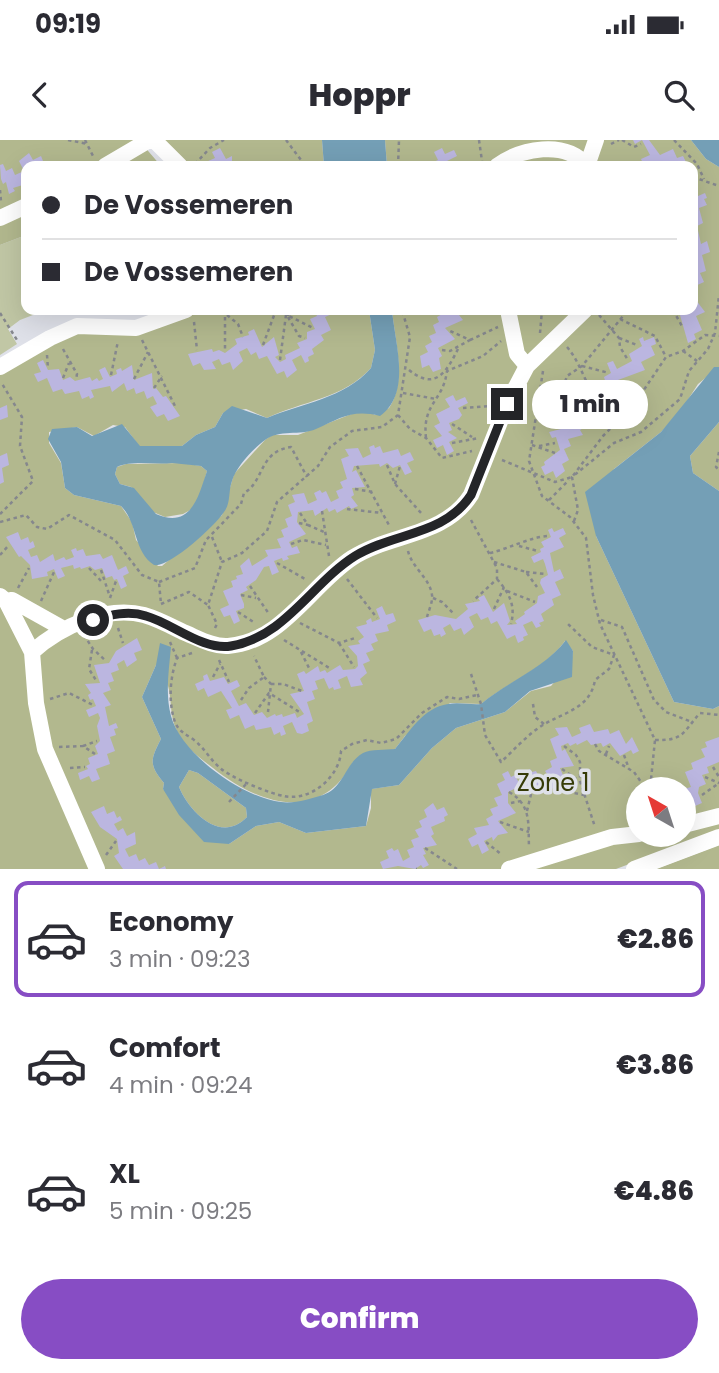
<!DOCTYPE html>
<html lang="en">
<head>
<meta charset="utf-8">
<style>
	:root { --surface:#fff; --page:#f2f2f3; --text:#2b2b33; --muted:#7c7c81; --line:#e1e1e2; --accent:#874dc4 }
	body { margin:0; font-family:Poppins,sans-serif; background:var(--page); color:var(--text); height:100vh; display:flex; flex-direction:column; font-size:26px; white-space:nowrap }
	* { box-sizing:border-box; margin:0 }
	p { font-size:23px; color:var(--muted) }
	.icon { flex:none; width:38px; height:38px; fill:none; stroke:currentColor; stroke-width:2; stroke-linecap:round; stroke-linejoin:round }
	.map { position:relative; height:729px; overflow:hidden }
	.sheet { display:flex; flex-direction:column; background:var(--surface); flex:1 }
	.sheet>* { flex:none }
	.banner { position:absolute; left:21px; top:21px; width:677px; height:154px; border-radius:14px; box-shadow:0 7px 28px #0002; display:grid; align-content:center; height:154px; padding:0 21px; background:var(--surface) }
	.needle { width:46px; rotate:321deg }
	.controls { position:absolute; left:626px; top:637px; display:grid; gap:14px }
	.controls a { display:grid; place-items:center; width:70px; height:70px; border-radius:50%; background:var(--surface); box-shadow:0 7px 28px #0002; font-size:35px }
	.end { position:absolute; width:32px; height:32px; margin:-16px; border:9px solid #242528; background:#fff; box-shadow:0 0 0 4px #fff }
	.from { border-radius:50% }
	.bubble { position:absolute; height:49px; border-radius:24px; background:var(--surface); box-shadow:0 7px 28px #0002; font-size:23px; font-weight:800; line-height:49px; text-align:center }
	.banner b { display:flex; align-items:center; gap:24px; height:66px; font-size:26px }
	.banner b+b { border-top:2px solid var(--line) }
	.banner i { width:18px; height:18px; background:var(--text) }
	ul { padding:12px 0 0; list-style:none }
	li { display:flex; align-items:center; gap:21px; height:116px; margin:0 14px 10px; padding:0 7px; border:4px solid transparent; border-radius:14px }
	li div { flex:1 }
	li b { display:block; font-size:26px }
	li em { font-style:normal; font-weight:800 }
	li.selected { border-color:var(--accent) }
	li>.icon { width:63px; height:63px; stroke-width:1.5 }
	.cta { display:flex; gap:14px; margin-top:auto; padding:14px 21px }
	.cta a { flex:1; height:80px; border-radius:42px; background:var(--accent); color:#fff; font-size:28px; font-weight:800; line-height:80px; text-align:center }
	.status { display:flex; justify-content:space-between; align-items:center; height:49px; padding:0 35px; background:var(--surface); direction:ltr }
	.status svg { height:19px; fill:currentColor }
	header { display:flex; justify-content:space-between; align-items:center; height:91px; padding:0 21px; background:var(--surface); font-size:32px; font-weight:800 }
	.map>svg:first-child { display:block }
	.green { fill:#c1c7a5 }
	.forest { fill:#b2b88e; fill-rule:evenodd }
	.water { fill:#749fb6; fill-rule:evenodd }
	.building { fill:#bbb6e0 }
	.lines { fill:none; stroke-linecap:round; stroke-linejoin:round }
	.path { stroke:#85878d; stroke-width:2.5; stroke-dasharray:3.5 3.5; stroke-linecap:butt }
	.minor { stroke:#fff; stroke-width:16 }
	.route { stroke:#242528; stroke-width:9 }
	.labels { text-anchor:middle; stroke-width:7; stroke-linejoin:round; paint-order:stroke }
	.park-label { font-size:24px; fill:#363b07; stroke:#dfe1e9 }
</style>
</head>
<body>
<div class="status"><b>09:19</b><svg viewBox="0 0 49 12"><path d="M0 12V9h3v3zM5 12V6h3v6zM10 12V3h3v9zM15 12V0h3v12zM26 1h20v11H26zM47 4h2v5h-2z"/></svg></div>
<header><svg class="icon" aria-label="back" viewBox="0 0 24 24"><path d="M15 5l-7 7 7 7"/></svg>Hoppr<svg class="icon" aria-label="search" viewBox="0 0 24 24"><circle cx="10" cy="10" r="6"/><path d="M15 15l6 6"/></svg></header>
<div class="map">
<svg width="719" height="729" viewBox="0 0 719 729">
	<rect width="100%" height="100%" fill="#dfe1e9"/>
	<path class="green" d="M26 95V170H46L20 180 8 189 17 204 0 215V105Z"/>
	<path class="forest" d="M0 0H144L143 5 161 26H26V95L0 105Z
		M154 0H322L324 26H180Z
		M385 0H691L706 19 719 27V227L698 244 682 269 661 292 614 329 596 396 674 562 713 569 719 566V690L616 729H0V227L49 198 186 170H369L375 210 371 228C343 259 302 261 267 278L246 269 223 273 215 287 196 295 182 306H139L125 287 113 285 94 296 77 287 49 292V303L61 323 65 348 74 355 121 366 132 382 136 400 158 426H162L222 375 234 334 265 300 272 295H298L354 273 368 271 375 275 389 268C407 241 395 201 392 170H693V26H387ZM565 501 573 511 571 523 551 546 531 551 505 572 456 588 432 608 399 645 371 649V668L366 686 306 693 279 682 256 686 229 704 163 649 164 643C149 625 150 620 161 599L142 557 156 525C159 531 164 537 167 543 173 559 168 575 179 595 187 609 200 618 213 628 258 664 320 685 353 622L395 609 405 596 450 563 481 564C508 542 545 529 565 501ZM639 649H684V695H639Z
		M719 282V351L693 333 690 316Z
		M182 323 201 326 207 331 199 360 194 368 183 374 165 377 153 372 131 347 120 344 115 334 117 327 126 324Z
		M189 630 198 633 246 668 247 677C221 704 190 673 179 647Z
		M719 705V729H656Z"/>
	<path class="water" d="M322 0H385L387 26H324Z
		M691 0H719V27L706 19Z
		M369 170H392C395 204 412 253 380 276 352 269 341 278 316 289 300 296 279 289 265 300 253 309 236 327 232 341 228 352 231 363 224 372 215 386 169 428 154 425 133 411 138 383 121 366L74 355 65 348 61 322 48 299 52 289 77 287 92 296 122 284 140 306H182L196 295 215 287 223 273 232 266 267 278C302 263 344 259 371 228L375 210ZM172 323 201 326 207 331C199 354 192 390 156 374L134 348 120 344 115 334 117 327C132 320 155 325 172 323Z
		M714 227H719V282L690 316 693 333 719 351V566L713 569 674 562 596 396 585 352 661 292Z
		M566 500 573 511 572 537 530 551 505 572 456 588 432 608 399 645 372 649 366 686 306 693 279 682 256 686 229 704 204 702 179 675 163 649 164 643C149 625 150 620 161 599L142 557 156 525 160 503 171 507C169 529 165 554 171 576 181 614 243 658 281 662 294 664 310 659 323 655 344 648 345 623 363 613 371 609 385 610 395 609 410 591 423 568 448 564 459 562 471 565 481 564 508 541 545 528 566 500ZM189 630 198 633 246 668 247 677C221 704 190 673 179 647Z"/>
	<path class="building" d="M633 0H649L660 15 673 9 677 18 683 16 686 22 676 26H665L663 21 644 26 641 19 650 15 642 0 635 4Z
		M220 8 226 19 232 16V26H207L206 22 215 18 212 12Z
		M442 8 445 14 454 10 457 16 447 21 450 26H424L438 20 434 12Z
		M29 13 33 20 41 16 45 26H26V44L13 48 15 51 9 54 6 42 3 44 1 39 0 25 3 24 6 31 12 28 15 35 24 31 19 21Z
		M693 46 698 56 705 53 707 58 704 59 707 65 699 68 703 83 697 86 701 104 707 101 710 112 702 115 706 131 700 133 704 142 693 147Z
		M693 156 705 172 696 176 702 190 694 194 696 199 688 203 680 175 693 170Z
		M320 170H332L334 173 325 177 331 190 321 195 324 200 312 209 314 214 308 217 309 221 305 223 301 215 292 220 297 230 287 238 284 231 277 234 267 216 259 219 256 212 251 215 247 208 239 212 243 221 233 230 230 222 222 225 219 219 212 222 216 229 204 230 200 223 193 226 188 214 212 209 213 212 219 210 225 213 237 204 235 199 249 195 248 192 254 189 262 207 274 197 279 215 275 217 280 222 286 219 285 215 300 208 297 203 307 199V192L315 189 310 179 317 176 315 172Z
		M443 170H455L463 180 445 188 455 199 438 208 442 216 439 218 441 229 433 232 429 225 422 228 420 216 428 212 425 206 432 202 429 196 436 193 433 185 439 182 437 177 444 173Z
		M643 197 644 201 654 197 656 204 651 206 655 215 641 222 645 230 618 240 624 253 615 257 617 263 605 271 608 278 599 286 595 279 588 283 589 285 580 290 583 295 568 299 571 306 564 309 569 320 562 324 565 331 556 338 553 331 545 335 541 327 545 325 544 322 560 310 556 297 552 298 549 292 561 289 559 286 564 284 566 287 574 283 569 274 575 271 580 280 585 278 592 265 601 261V254L608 251 604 237 611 233 607 223 613 221 617 229 632 221 629 214 642 206 639 199Z
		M43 220 48 230 59 229 63 240 70 237 75 241 90 237 92 241 97 238 99 241 103 239 99 230 105 227 110 237 117 234 116 230 121 228 122 231 132 225 134 240 152 233 153 249 156 248 163 257 166 256 180 276 168 281 164 274 157 277 150 267 157 264 153 256 147 259 144 251 136 254 134 248 127 251 124 243 112 252 110 246 91 250 94 257 90 259 89 256 82 259 79 251 65 254 62 249 53 252 47 238 38 242 34 234 41 232 37 223Z
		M453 255 456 261 465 257 468 263 458 268 462 275 459 279 449 283 452 290 448 292 457 298 449 302 454 311 447 315 443 305 437 308 433 300 442 296 434 286 440 283 436 274 450 267 445 259Z
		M7 265 8 277 0 280V268Z
		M374 305 375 308 380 306 383 313 398 309 401 316 410 312 414 320 407 323 412 332 405 335 400 325 393 328 387 323 380 327 379 324 354 326 352 332 356 330 365 347 352 348 354 355 351 357 358 366 351 369 349 366 337 373 335 369 329 372 327 368 315 376 313 370 298 372 297 382 306 394 289 402 292 408 297 406 300 413 287 416 289 419 283 421 282 418 274 421 279 432 272 435 269 426 264 427 256 440 246 447 248 450 240 454 244 464V468L236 471 240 481 234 484 230 475 224 477 220 469 229 465 223 451 233 447 231 441 237 439 236 436 243 434 240 426 249 418 252 426 268 416 265 410 281 408 277 399 284 397 281 390 288 387 285 379 292 376 288 365 295 362 292 355 304 353 308 364 317 360 314 353 320 350 322 353 326 351 331 362 339 358 336 351 343 348 340 342 347 339 341 319 349 316 345 309 358 308 363 318 371 314 369 307Z
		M7 313 9 325 2 328 4 342 0 344V316Z
		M552 388 554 392 563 388 566 394 559 398 564 407 550 413 554 432 560 429 564 438 555 442 561 455 552 459 554 465 541 474 544 481 539 483 541 486 536 488 532 481 523 485 528 495 523 497 524 500 518 503 515 495 507 499 497 481 491 484 488 477 481 480 477 473 469 477 474 487 464 495 461 488 454 491 450 484 443 488 446 494 441 497 440 494 434 496 431 489 424 492 418 480 435 475 456 479 468 469 465 464 480 461 478 458 484 455 493 472 504 463 510 481 507 485 517 484 515 481 525 474 524 472 537 463 538 456 545 453 540 443 541 439 548 435 545 424 543 419 534 423 531 417 541 412 540 409 544 407 541 402 551 397 548 390Z
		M18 392 21 400 28 397 30 403 33 401 35 407 28 410 31 417 37 415 40 422 53 414 55 421 64 417 66 420 74 417 71 410 76 408 77 411 83 409 86 416 100 414 103 419 112 415 118 430 126 426 129 433 123 436 127 446 121 449 117 439 114 440 112 436 106 438 102 428 95 430 90 426 81 429 80 427 74 429 73 425 61 428 65 436 58 439 54 429 47 432 48 436 32 439 30 425 21 416 19 417 6 397Z
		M382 466 386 475 393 473 396 481 387 485 389 491 375 494 378 501 371 504 374 510 366 513 370 521 363 524 367 533 360 539 363 545 351 547 347 536 338 540 341 548 334 550 333 547 329 549 324 538 315 541 318 549 312 551 315 559 307 562 313 581 307 584 309 591 302 594 297 593 292 582 283 586 286 594 281 596 280 592 274 595 271 587 256 590 254 585 245 589 239 575 230 579 226 570 232 568 221 551 208 557 204 548 198 551 195 544 204 540 203 536 207 534 210 541 224 537 228 544 237 540 240 546 231 551 239 566 246 563 254 575 262 572 267 578 275 574 276 576 282 574 283 577 295 573 297 578 304 574 290 554 304 551 297 534 304 531 306 534 318 526 320 532 325 530 327 533 340 525 343 530 355 529 358 526 357 516 348 506 360 504 358 501 364 497 356 487 367 484 366 481 371 478 372 482 380 479 376 469Z
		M137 498 142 510 134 513 137 520 127 527 124 520 117 524 119 530 111 533 114 541 108 543 111 550 103 553 111 565 105 567 109 586 116 583 118 588 114 589 116 595 110 597 115 611 107 614 110 624 96 629 100 639 92 642 89 636 80 640 78 633 88 629 86 626 90 624 88 618 98 614 95 606 100 601 97 586 100 578 98 573 89 577 86 570 96 566 93 559 90 560 88 555 91 553 85 544 100 543 94 525 109 523 116 511Z
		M590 584 594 592 608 589 610 594 619 590 626 604 632 597 639 611 633 614 631 610 620 616 610 603 603 607 601 603 591 605 587 600 577 605 576 603 570 606 568 603 561 606 562 611 565 609 574 626 560 628 567 645 561 648 559 644 546 653 544 648 539 650 537 646 524 655 522 651 516 653 514 649 508 652V663L516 673 498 681 508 693 498 695 493 701 492 697 484 701 489 710 482 714 478 704 472 707 468 699 477 694 474 688 489 685 486 679 493 675 490 669 498 666 494 658 502 655 497 644 505 640 502 634 508 631 511 637 515 635 519 643 527 639 523 633 530 629 532 632 536 631 541 641 549 637 545 631 552 627 550 621 557 618 550 599 559 595 555 588 567 587 572 597 581 593 579 588Z
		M719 597V622L707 627 709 633 702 635 706 644 699 647 698 653 702 663 695 666 691 656 684 657V649L691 647 685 632 693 629 691 623 705 617 701 609 707 607 705 602Z
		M433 663 437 670 444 667 448 675 444 677 445 681 431 687 434 694 431 696 437 705 423 708 426 714 423 715 429 725 423 728 421 725 415 729 398 726 383 729 380 722 389 718 386 711 392 708 394 711 398 709 403 721 410 717 407 710 414 707 411 700 419 697 415 690 422 687 419 681 427 677 424 670Z
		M104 666 107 674 114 671 117 678 120 676 122 680 114 684 118 691 123 688 127 696 135 692 136 704 125 709 129 717 136 714 139 721 145 718 149 725 156 722 159 729 165 726 166 729H123L114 716 119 713 117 699 100 687 91 672Z"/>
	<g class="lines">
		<path class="path" d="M68 0 88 4
			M85 0 93 16
			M286 0 304 24
			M479 0 482 21
			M622 0 634 7 641 4
			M674 0 697 24 704 39
			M611 4 619 0
			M449 22 457 26
			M195 24 210 8 224 0
			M218 26V25
			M398 26 399 0
			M650 26 652 23
			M693 37 719 46
			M0 50 1 61
			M225 170V210
			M277 170 313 188
			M456 170H457
			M673 170 683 188
			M0 173 17 200
			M227 175 238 184 243 197
			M286 175 317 170
			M599 175 619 198 620 207 628 220
			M288 177 299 196 305 198
			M620 179 655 196 666 217
			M194 182 197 210
			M540 193 542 170
			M619 198 637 205
			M142 200 176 268
			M470 200 498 187
			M263 205 276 170
			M567 207C581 223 585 245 598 260
			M63 209 77 234 76 240
			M442 210 450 211 470 200 448 190
			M683 211 697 221
			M47 215 48 229
			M280 220 286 175
			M582 226 609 233
			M409 230C436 252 447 231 459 207
			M543 231 529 321 542 356 570 377 586 398 593 455 600 484 655 600 650 649
			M111 235 118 201
			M63 238 69 223
			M134 239 148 212
			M589 241 606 250
			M154 248 162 236
			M403 253 436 259
			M539 261 572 283
			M544 264 559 260 567 236 582 226 628 170
			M463 268 491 266
			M398 275 410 289 426 298 442 318 472 311
			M452 284 472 297
			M426 298C422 263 443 262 447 231L483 216 501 201
			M452 303 479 298
			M532 305 555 313
			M539 306 555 303
			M719 312 716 327 719 330
			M502 320 555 342 572 337 603 296 633 266 666 217 683 211 705 195 719 196
			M387 325 395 344 422 374
			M357 326 390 387
			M395 344 400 326
			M355 349 373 352
			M549 360 569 340
			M347 369 382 373
			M322 371 329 416
			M300 373 308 385 324 392
			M0 374 33 341 20 306 22 277 1 242
			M471 380 497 428V439L473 461
			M574 381 578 370 572 337 614 303 641 292 680 259 689 231 708 209 715 193 719 155
			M0 382 26 375 37 387 47 389 69 375 115 400 142 435 159 442 161 464
			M299 383 308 385
			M212 397 222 422
			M291 404 303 400 326 405
			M519 406 538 411
			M408 411C412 428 430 438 432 455 433 461 429 470 427 477
			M490 413C508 409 530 397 548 396
			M0 415 9 405
			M494 422 526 432 537 447
			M277 423 305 439
			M89 428 103 443
			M101 430 110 457
			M526 432 545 434
			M347 439 377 478
			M497 439C509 453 516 465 511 484
			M159 442 195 428 206 400 241 364 244 353C265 341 258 312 291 307L307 337
			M250 446 269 474
			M18 448 29 428
			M507 451 535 462
			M241 455 256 458
			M110 458 116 441
			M433 458 442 462 453 473
			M41 461 54 432
			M161 464 189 452 208 465
			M494 469 504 447
			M238 472 255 483
			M601 480 622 487 654 560 666 572 692 582
			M300 483 339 503 355 498
			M118 488 123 503
			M215 488 217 484 208 465 222 422 242 413 267 391 277 362 318 326 330 307 352 291 382 287 398 275 410 197 402 170
			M84 495 93 509 106 521
			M284 500 331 529
			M170 502 177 518
			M339 503 354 527
			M92 510 89 529 97 542
			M301 512 310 530
			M192 513 177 518C170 537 168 562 175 582 179 592 186 594 194 600 207 610 213 626 229 634 240 641 271 654 284 656 311 662 340 636 341 611L352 604 367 600 381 603 396 599 422 573 447 557 459 559 477 555
			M219 520 229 542
			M471 534 481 564 485 595 501 622C514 610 528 594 543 585 564 572 590 569 595 540L609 529 614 515 592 507 568 484
			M213 537 220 524
			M264 537 271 544 268 572
			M271 544H283L302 551
			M50 559 69 553 93 565
			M241 560 249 548 264 537 254 516
			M533 564 535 577 544 584
			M255 573 269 553 301 573
			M655 600C684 601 683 592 700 573L719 575
			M595 604 599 611 634 632 646 649
			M83 606 97 601
			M564 606 576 615 580 622V641L595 687
			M59 607 83 606 95 614
			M606 614 609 606
			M624 615 629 629
			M713 627 719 637
			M70 628 85 627
			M562 629 579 641
			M705 637 719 643
			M554 649 584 655
			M509 652C532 665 528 685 529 707
			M702 655 719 643
			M229 662 248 642
			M511 663 521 661
			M527 671 532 650
			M500 682 529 692
			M486 702 502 715
			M425 708 457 729
			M106 715 116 701
			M416 729H417"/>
		<path class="minor" d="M154 0 180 26
			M105 26 149 0
			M497 26C521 8 565 0 586 25
			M587 26 596 0
			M0 78 26 66
			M508 170 517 214 527 226
			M0 227 50 198 77 186 136 188 186 170
			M0 456 6 461 32 512 36 563 45 609 97 729
			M6 461 12 460 62 488
			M32 512C60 487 106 465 144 475 158 479 171 486 183 492 198 498 213 507 228 506 282 502 311 445 352 418 391 393 444 397 471 355L507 264 527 226 585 170
			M684 685 719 676
			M509 729 612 697 639 694
			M634 729 719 697"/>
	</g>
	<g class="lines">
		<path class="route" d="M93 480C110 475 128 470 146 476 172 483 203 511 231 506 285 497 312 443 355 416 394 392 444 396 471 355L507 264"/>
	</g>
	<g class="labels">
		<g class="park-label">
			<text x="553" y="651">Zone 1</text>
		</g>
	</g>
</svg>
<div class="controls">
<a><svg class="needle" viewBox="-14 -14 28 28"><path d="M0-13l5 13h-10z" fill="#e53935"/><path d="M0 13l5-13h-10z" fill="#7c7c81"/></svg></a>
</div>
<i class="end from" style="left:93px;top:480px"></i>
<i class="end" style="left:507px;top:264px"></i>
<div class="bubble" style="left:532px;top:240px;width:116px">1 min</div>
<div class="banner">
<b><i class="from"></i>De Vossemeren</b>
<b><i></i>De Vossemeren</b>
</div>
</div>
<section class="sheet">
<ul>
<li class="selected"><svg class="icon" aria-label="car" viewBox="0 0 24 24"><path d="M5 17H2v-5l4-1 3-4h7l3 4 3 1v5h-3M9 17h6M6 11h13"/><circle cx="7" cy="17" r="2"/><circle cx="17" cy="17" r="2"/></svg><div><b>Economy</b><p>3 min · 09:23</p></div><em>€2.86</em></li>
<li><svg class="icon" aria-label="car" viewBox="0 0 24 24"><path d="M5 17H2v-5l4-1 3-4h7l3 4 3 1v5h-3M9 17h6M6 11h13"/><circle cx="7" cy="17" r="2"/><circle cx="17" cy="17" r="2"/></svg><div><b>Comfort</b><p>4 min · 09:24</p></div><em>€3.86</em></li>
<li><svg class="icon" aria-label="car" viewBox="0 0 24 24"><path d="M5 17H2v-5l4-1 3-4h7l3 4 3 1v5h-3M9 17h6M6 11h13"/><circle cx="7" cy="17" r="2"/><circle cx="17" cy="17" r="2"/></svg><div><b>XL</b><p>5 min · 09:25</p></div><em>€4.86</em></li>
</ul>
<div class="cta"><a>Confirm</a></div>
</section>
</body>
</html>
